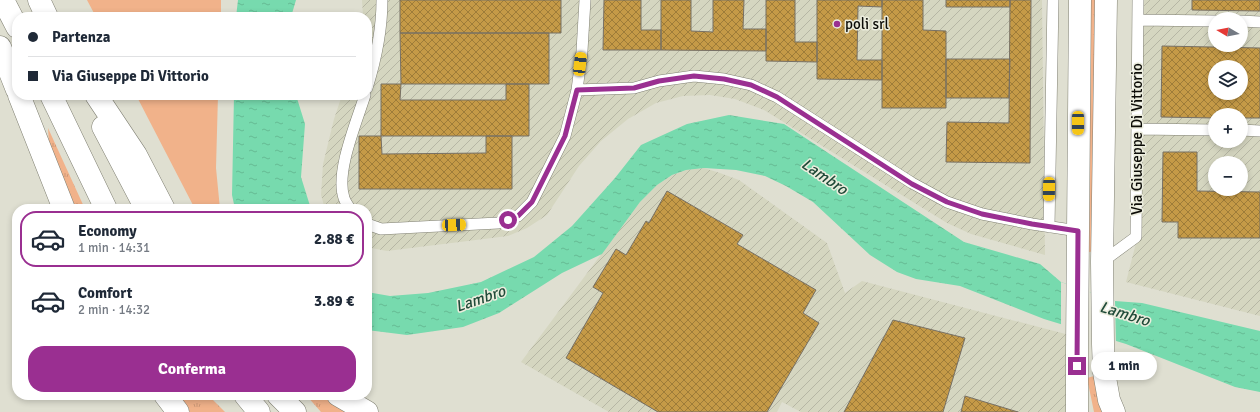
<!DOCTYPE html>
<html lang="it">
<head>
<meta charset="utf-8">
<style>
	:root { --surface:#fff; --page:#f2f2f3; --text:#1f2937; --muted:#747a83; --line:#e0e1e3; --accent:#9a2f91 }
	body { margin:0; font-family:Signika,sans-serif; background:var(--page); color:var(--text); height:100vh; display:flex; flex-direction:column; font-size:15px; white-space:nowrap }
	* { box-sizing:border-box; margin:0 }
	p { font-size:13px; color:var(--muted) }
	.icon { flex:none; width:22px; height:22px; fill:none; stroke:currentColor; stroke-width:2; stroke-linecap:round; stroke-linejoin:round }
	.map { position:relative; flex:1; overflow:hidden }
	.details { position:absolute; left:12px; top:204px; width:360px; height:196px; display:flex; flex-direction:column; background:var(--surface); border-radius:16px; box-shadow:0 2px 6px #0003 }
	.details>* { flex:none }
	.banner { position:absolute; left:12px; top:12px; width:360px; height:88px; border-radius:16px; box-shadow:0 2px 6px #0003; display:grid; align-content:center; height:88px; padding:0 16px; background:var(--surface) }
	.needle { width:26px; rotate:280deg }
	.controls { position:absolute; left:1208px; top:12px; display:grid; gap:8px }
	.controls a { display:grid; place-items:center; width:40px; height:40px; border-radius:50%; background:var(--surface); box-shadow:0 2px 6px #0003; font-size:20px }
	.end { position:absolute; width:18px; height:18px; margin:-9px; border:5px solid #9a2f91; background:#fff; box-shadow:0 0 0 2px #fff }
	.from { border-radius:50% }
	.bubble { position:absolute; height:28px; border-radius:14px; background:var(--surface); box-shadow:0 2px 6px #0003; font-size:13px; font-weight:700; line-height:28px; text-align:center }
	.car { position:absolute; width:12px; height:24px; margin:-12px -6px; border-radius:5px; box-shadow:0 0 3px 1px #0007; background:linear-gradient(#f5c518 24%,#345 0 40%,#f5c518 0 76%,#345 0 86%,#f5c518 0) }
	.banner b { display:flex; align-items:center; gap:14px; height:38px; font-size:15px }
	.banner b+b { border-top:1px solid var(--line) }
	.banner i { width:10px; height:10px; background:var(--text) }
	ul { padding:7px 0 0; list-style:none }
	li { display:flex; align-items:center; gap:12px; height:56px; margin:0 8px 6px; padding:0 8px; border:2px solid transparent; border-radius:16px }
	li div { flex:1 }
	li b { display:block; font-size:15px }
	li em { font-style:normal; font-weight:700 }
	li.active { border-color:var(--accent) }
	li>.icon { width:36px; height:36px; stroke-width:1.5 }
	.button { display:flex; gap:8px; margin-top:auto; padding:8px 16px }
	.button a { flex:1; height:46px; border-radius:16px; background:var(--accent); color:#fff; font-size:16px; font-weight:700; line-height:46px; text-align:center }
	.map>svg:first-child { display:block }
	.industrial { fill:url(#industrial-furrows); fill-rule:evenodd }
	.grass { fill:url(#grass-tufts) }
	.park { fill:#f1b28a }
	.water { fill:url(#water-ripples) }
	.pier { fill:#dfdfd1 }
	.building { fill:url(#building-cross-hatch); stroke:#777065; fill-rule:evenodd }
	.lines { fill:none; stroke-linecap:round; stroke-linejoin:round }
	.service-casing { stroke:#808073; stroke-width:12 }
	.tertiary-casing { stroke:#808073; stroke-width:23 }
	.motorway-casing { stroke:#808073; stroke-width:23 }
	.service { stroke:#fff; stroke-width:11 }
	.tertiary { stroke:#fff; stroke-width:22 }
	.motorway { stroke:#fff; stroke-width:22 }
	.route { stroke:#9a2f91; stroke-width:5 }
	.poi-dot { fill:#9a2f91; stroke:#ecedde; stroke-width:1.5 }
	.labels { text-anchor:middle; stroke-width:3; stroke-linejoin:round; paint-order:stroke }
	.poi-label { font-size:15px; fill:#0c0c07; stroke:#ecedde; text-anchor:start }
	.street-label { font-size:15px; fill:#0c0c07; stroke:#ecedde }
	.water-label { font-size:16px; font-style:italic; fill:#204b39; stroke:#ecedde }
</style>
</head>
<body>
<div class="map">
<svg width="1260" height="412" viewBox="0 0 1260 412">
	<defs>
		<pattern id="industrial-furrows" width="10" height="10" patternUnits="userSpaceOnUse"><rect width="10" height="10" fill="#d5d6c0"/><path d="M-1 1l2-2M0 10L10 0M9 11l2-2" fill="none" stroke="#b6b6a4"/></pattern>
		<pattern id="grass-tufts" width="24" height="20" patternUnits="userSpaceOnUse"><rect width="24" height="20" fill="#f1b28a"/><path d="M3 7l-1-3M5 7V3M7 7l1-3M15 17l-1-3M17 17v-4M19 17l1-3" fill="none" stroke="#cd9876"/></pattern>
		<pattern id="water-ripples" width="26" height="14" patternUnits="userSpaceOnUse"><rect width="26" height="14" fill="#77daae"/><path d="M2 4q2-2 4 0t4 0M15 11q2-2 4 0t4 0" fill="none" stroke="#66ba94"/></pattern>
		<pattern id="building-cross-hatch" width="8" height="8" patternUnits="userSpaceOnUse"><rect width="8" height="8" fill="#c59a47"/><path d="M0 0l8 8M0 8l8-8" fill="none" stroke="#9e7c39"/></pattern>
	</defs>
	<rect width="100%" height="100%" fill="#dfdfd1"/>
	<path class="industrial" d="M362 0H1042L1045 255 971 234 947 223 764 110 735 99 710 95 683 96 656 103 628 119 601 141 579 166 547 215 527 228 508 236 387 251 371 248 367 247V209H325L321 195 323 164 334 119 342 95H367V17H363Z
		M1142 0H1260V316L1126 282 1137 239ZM1215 19H1241V45H1215ZM1215 67H1241V93H1215ZM1215 115H1241V141H1215ZM1215 163H1241V189H1215Z
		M704 168 720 173 739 180 827 243 845 293 862 281 1077 337V412H801L782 402 777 412H609L521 362 640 202 657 185 672 175 686 170Z"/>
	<path class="grass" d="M1091 0H1097L1096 251 1089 252Z
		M48 128 85 209H76L49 144Z
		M1094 376 1106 412H1094L1087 378Z
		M178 395H208L225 412H190Z
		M306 395H321L348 412H321Z"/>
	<path class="park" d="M87 0H221V17H96Z
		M136 95H218L216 168 220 209H195Z"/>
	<path class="water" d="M238 0H296L291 17H236Z
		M234 95H296L305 124 301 177 311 209H235L232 195Z
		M729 115 784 124 964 242 1040 264 1061 282 1115 301 1142 303 1260 331V392L1235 387 1126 344 1044 319 960 286 916 279 897 272 870 255 813 202 786 186 765 176 736 170 704 168 686 170 672 175 657 185 640 202 602 254 562 273 499 313 463 327 407 335 367 330V292L390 296 428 293 481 282 534 257 572 226 615 178 641 145 687 124Z"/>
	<path class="pier" d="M1061 282 1115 301 1116 343 1061 326Z"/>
	<path class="building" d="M400 0H561V33H400Z
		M604 0H641V30H661V50H603Z
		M661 0H691V31L713 32V0H744L743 29H766V51L661 50Z
		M766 0H795V42H817V62L766 61Z
		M817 0H882V7L858 6 857 60H882V80L817 79Z
		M882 0H923V30L946 31V108H882Z
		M946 0H1010V7H946Z
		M1010 0H1031L1030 163 946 162 947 122 1009 123Z
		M1192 0H1260V11L1192 10Z
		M400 33H549V84H401Z
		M1162 46 1260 48V118H1241V115H1215V118L1161 117ZM1215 67H1241V93H1215Z
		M946 59H1010L1009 98H946Z
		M381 84H401L400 100H506V84H529V136H381Z
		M359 136H381L382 154 486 153V136H512V189H359Z
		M1163 152H1197V191L1260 192V238H1178V222H1162Z
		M667 191 743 235 737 244 816 290 803 313 819 323 767 412H658L566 358 603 293 593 287 616 249 626 255 646 221 649 223Z
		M893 320 965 338 943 412H844Z
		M965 396 1018 412H961Z"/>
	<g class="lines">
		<defs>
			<path id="service" d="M1138 20 1215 21
				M1241 21 1260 22
				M367 88C376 59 382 31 382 0
				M577 90 634 88 659 81 694 76 724 79 751 85 777 97 912 183 947 202 982 214 1032 224 1078 231
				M1137 129 1215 130
				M1241 130 1260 131
				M350 209C348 205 345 202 344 198 335 172 357 121 365 95
				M367 224 381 229 498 223 518 216 532 202 565 136 577 90 582 51 585 0
				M1049 227 1053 0
				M1102 262 1136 237 1138 0"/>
			<path id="tertiary" d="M1106 0 1102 262 1103 344 1104 372 1109 400 1114 412
				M1077 412V350L1080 0"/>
			<path id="motorway" d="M3 0 17 27
				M39 0 47 17
				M0 47 17 90
				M19 95 64 209
				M51 95 106 209
				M96 95 136 155 164 209
				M103 127 146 209
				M165 395 178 412
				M245 395 259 412
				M278 395 295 412
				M338 395 367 412"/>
		</defs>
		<use href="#service" class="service-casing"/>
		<use href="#tertiary" class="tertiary-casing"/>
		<use href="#motorway" class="motorway-casing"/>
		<use href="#service" class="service"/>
		<use href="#tertiary" class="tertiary"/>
		<use href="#motorway" class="motorway"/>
	</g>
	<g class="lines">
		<path class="route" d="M508 220 518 216 532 202 565 136 577 90 634 88 659 81 694 76 724 79 751 85 777 97 912 184 947 202 982 214 1032 224 1078 231 1077 366"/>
	</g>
	<circle class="poi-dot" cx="837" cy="24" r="4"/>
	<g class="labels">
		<g class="poi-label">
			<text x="845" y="29">poli srl</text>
		</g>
		<g class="street-label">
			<text transform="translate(1137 139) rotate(-90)" y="5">Via Giuseppe Di Vittorio</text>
		</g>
		<g class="water-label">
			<text transform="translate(825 176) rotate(34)" y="6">Lambro</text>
			<text transform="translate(480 298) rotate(-19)" y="6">Lambro</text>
			<text transform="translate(1125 313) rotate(17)" y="6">Lambro</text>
		</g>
	</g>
</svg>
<div class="controls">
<a><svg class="needle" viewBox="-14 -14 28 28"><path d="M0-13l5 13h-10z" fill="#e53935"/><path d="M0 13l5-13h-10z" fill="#747a83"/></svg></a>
<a><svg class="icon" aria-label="layers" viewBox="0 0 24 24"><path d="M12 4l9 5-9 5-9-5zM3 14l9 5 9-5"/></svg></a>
<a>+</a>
<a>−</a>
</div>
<i class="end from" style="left:508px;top:220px"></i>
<i class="end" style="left:1077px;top:366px"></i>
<div class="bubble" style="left:1091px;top:352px;width:66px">1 min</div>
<i class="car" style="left:580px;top:64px;rotate:7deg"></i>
<i class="car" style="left:1078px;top:123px;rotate:180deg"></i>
<i class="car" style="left:1049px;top:189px;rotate:181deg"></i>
<i class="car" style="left:454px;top:225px;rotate:87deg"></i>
<div class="banner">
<b><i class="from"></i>Partenza</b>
<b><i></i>Via Giuseppe Di Vittorio</b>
</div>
<section class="details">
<ul>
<li class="active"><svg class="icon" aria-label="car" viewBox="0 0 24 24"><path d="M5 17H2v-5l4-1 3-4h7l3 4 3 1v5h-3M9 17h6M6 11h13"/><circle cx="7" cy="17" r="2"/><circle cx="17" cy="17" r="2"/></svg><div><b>Economy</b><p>1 min · 14:31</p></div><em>2.88 €</em></li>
<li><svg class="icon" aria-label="car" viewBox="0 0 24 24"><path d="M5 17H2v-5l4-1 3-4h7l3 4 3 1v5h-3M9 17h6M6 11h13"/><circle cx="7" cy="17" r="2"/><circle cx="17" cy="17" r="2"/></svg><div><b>Comfort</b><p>2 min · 14:32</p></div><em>3.89 €</em></li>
</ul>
<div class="button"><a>Conferma</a></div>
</section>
</div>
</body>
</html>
